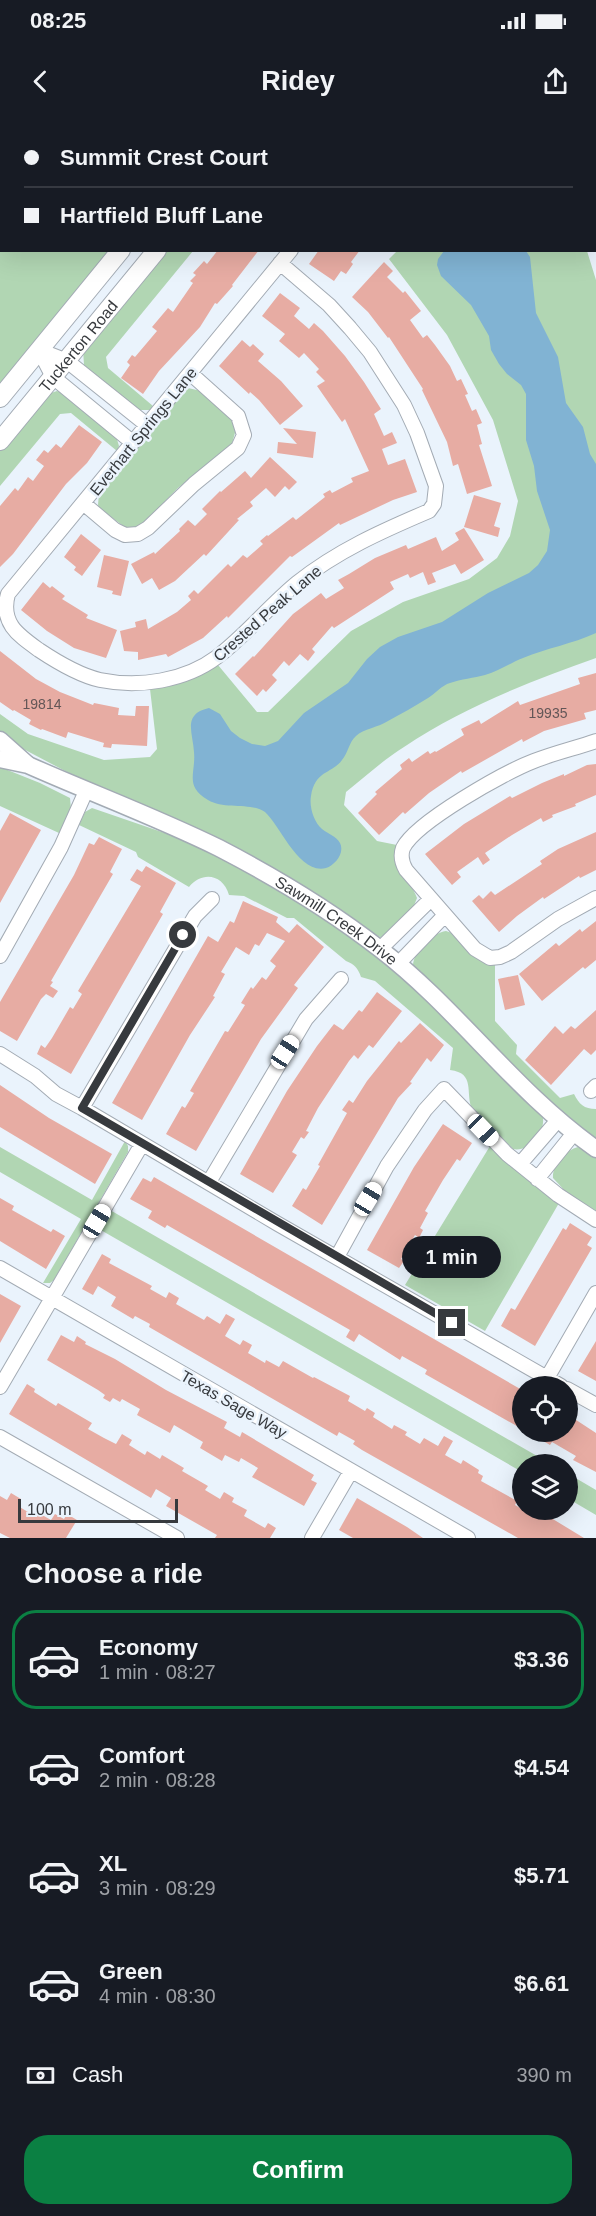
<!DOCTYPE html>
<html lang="en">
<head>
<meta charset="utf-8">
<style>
	:root { --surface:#171b24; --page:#20242c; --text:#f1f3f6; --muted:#9ea1a6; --line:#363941; --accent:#0b8043 }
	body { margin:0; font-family:Helvetica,sans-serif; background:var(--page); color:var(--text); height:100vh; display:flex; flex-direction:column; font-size:22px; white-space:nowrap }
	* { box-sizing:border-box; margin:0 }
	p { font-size:20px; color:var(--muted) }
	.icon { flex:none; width:33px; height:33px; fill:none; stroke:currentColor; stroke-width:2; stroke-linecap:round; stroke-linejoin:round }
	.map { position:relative; height:1418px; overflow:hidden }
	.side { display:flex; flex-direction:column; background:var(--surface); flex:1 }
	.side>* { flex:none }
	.top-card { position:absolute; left:0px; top:0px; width:597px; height:132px; box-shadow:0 6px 24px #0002; display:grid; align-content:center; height:132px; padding:0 24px; background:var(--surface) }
	.buttons { position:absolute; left:512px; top:1256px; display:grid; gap:12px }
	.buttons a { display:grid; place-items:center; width:66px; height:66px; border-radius:50%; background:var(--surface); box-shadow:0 6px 24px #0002; font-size:30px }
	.scale { position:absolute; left:18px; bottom:15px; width:160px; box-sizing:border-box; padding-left:6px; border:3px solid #373a3e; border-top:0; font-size:16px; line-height:21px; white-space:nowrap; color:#373a3e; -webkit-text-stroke:4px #eaf3fc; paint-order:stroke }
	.end { position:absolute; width:27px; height:27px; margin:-14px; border:8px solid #373a3e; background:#fff; box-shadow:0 0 0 3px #fff }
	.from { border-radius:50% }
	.bubble { position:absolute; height:42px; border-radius:21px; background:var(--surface); box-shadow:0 6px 24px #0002; font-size:20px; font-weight:600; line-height:42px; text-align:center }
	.car { position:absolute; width:18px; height:36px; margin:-18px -9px; border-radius:8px; box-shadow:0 0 4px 2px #0007; background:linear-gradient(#fff 24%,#345 0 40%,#fff 0 76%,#345 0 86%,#fff 0) }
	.top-card b { display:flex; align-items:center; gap:21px; height:57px; font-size:22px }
	.top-card b+b { border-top:2px solid var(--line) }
	.top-card i { width:15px; height:15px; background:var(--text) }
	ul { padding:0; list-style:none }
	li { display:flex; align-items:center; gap:18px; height:99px; margin:0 12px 9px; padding:0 12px; border:3px solid transparent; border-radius:24px }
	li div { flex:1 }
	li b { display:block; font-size:22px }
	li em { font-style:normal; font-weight:600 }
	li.current { border-color:var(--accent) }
	li>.icon { width:54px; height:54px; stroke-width:1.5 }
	h2 { padding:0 24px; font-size:27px; line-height:72px }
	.pay { display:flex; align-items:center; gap:15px; height:66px; padding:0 24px; font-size:22px }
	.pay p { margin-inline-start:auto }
	.primary-button { display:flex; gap:12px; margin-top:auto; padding:12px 24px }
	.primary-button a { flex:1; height:69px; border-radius:24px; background:var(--accent); color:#fff; font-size:24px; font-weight:600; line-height:69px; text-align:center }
	.status { display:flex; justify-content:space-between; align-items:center; height:42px; padding:0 30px; background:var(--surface); direction:ltr }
	.status svg { height:16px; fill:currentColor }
	header { display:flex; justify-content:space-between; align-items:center; height:78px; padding:0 24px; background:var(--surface); font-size:27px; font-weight:600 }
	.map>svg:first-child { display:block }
	.green { fill:#b1d6b3 }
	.water { fill:#81b3d3 }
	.building { fill:#e7aca3 }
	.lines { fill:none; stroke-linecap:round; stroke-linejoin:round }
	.minor-casing { stroke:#a3abb4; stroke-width:16 }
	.tertiary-casing { stroke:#a3abb4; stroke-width:19 }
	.secondary-casing { stroke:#a3abb4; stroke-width:20 }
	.minor { stroke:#fff; stroke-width:14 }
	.tertiary { stroke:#fff; stroke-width:16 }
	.secondary { stroke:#fff; stroke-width:18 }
	.route { stroke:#373a3e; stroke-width:8 }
	.labels { text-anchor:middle; stroke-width:5; stroke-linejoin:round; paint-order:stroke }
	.number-label { font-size:14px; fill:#635657 }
	.street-label { font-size:16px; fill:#373a3e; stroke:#eaf3fc }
</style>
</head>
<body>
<div class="status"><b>08:25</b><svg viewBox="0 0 49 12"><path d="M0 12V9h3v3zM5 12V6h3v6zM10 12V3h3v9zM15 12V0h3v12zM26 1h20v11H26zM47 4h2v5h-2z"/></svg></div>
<header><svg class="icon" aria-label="back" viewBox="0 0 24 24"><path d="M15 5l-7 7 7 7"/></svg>Ridey<svg class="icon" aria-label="share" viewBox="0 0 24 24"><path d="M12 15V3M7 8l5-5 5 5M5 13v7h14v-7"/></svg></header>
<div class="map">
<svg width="596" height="1418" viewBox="0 0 596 1418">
	<rect width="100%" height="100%" fill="#eaf3fc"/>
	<path class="green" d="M0 0H218L2 2V130L111 131 0 267Z
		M398 130 587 131 596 160V538C529 562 463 587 404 627 383 640 365 657 346 672L344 685 377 721 397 725C391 753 409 756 417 778L413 788 383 817H380L12 623 0 614V594L28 614 104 640 150 637 157 629 150 569 185 561 218 545 257 592H268L351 511 403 482 469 459 497 438 510 416 518 381 493 300 447 215 389 139Z
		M164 131H193L106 237 108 248 153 286 150 290H137L84 245 83 229Z
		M188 268 201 271 233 301 236 309 232 324 178 368 141 406 132 409 126 408 99 388 98 385 99 373 183 271Z
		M57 271 64 274 116 316 119 326 117 331 71 293 60 294 0 366V330L45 275Z
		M0 647 40 663 70 678 71 689 59 713 0 686Z
		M92 688 188 721 236 744 335 805 386 844 428 880 542 994C548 1010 529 1033 513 1029L472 989C465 973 476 953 450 950L453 928 375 861 361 857C358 848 354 844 346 841L294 798H287L244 776 229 775C223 754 202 751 189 767L138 737 136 732 79 705 85 692Z
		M446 811 452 813 495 844V901L517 925 516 934 560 978 574 974C579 984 584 989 596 989V1020L563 995 415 850 413 845C414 831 432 813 446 811Z
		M125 1021 128 1026V1032L54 1160 50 1163H43L81 1099 0 1052V1027L92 1080Z
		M490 1026 559 1083 485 1211 405 1165Z
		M578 1027 596 1037V1091L566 1072 553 1058C552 1045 566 1030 578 1027Z
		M110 1090 551 1344H522V1352L99 1109Z
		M567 1353 596 1370V1395L567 1378Z"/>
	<path class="water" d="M444 131H526L530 137 536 193 558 237 566 283 583 307 590 334 596 344V513C572 524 547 528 523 538 510 543 499 551 485 555 474 558 461 559 450 563 442 565 435 574 428 578 415 586 401 594 388 601 379 607 363 609 356 616 349 622 348 633 342 640 332 654 315 650 311 676 309 687 314 702 322 709 328 714 336 716 340 723 345 733 335 745 326 748 299 755 280 705 265 692 251 682 225 690 208 680 184 666 196 653 194 632 193 613 182 594 209 588L220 594 231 611 240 618 252 624 265 626 278 621 304 593 348 563 367 539 380 527 398 517 442 502 488 473 529 453 538 445 547 431 550 410 537 371 534 346 526 320V274L521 265 507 254 499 244 491 230 489 216 471 185 441 156 437 145 438 139Z"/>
	<path class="building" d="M218 130H259L232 165 233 166 217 184 215 183 200 207 159 251 143 274 121 258 130 245 127 242 132 235 135 237 157 211 152 207 168 188 173 192 193 163 190 161 196 155 193 153 204 141 207 144Z
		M319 130H360L351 142 353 144 346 154 341 151 334 161 309 144Z
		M384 142 393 151 387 157 403 173 405 171 421 191 410 200 423 218 427 215 435 225 450 246 457 261 461 259 468 274 465 275 472 291 476 289 482 303 477 305 482 324 479 325 492 366 467 374 458 344 453 346 447 322 422 270 423 269 389 217 388 218 368 192 352 177Z
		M280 173 300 188 294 196 309 209 314 203 323 211 345 236 364 262 381 289 374 294 384 316 392 312 397 323 382 329 388 345 405 339 417 372 393 380 340 405 339 403 292 437 290 436 228 498 227 496 203 518 168 537 166 534 138 540V532L124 531 120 511 136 507 135 502 146 499 148 509 177 492 191 480 188 476 194 470 198 474 228 444 231 447 243 435 247 438 263 424 260 421 267 415 268 416 293 397 296 400 325 377 323 374 330 370 332 373 353 362 351 358 369 351 345 299 342 302 317 266 325 261 316 252 319 249 304 233 299 238 279 221 285 214 262 196Z
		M242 220 250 227 253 224 264 234 258 241 281 261 303 286 280 305 259 280 250 272 249 274 219 246Z
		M79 305 102 322 87 343 66 364 13 434 0 447V386L15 368 18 371 28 357 33 361 44 346 36 340 44 330 48 333 56 324 61 328Z
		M283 308 316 312 313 338 277 333 278 322 297 324Z
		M270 337 297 362 289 370 285 366 275 377 266 368 250 382 253 386 237 399 239 400 206 436 204 434 175 461 159 470 152 458 142 464 131 444 154 432 155 434 180 411 179 409 188 400 195 406 207 394 202 389 220 371 221 372 245 351 251 358Z
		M474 375 501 383 494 406 500 408 498 417 464 407Z
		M464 408 484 440 461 454 455 444 432 453 436 462 428 465 423 452 410 458 408 454 390 462 394 469 334 508 332 506 312 529 315 532 308 541 300 534 289 546 284 541 272 555 277 560 266 572 263 569 257 576 235 554 253 536 254 537 293 494 321 473 326 479 344 468 338 460 349 454 375 438 406 425 408 429 436 417 442 431 459 420 455 413Z
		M81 414 101 430 82 456 74 450 76 447 64 437Z
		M104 435 129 441 121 476 112 474 113 471 97 467Z
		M43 462 50 468 52 466 65 476 62 479 88 495 86 498 117 510 106 538 74 528 47 511 21 490Z
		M0 531 36 559 60 572 93 585 94 583 119 588 118 595 135 596 136 586H149L147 626 112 624 111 628 103 627 104 623 68 612 66 618 42 609 41 610 29 604 31 600 14 590 13 591 0 582Z
		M596 553V590L584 593 586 599 544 611 523 622 522 619 462 653 461 651 429 673 405 694 403 692 379 715 358 693 377 674 375 672 402 649 400 645 409 638 412 642 428 631 430 634 435 631 436 632 464 615 461 609 479 600 481 604 518 581 520 585 580 564 578 558Z
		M596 644V675L575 684 576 686 552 695 553 697 543 702 541 698 512 715 485 733 490 740 483 745 478 737 457 752 461 757 452 765 425 734 464 704 510 676 512 678 542 663 564 654V656L587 645Z
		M10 693 41 710 0 783V711Z
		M596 712V750L580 758 579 756 544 779 543 777 517 796 499 812 472 781 479 775 483 779 491 771 495 775 542 744 540 741 558 729Z
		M99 717 122 729 110 752 113 754 51 861 53 862 50 866 58 871 53 878 46 874 41 879 17 921 0 911V882L74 755 89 723 94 725Z
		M146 746 176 763 160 792 163 794 71 954 37 934 41 925 45 928 52 918 70 887 73 889 82 874 78 871 141 766 130 760 137 749 142 752Z
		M243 781 278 797 276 802 289 813 297 804 324 827 294 865 298 868 261 919 196 1031 166 1014 182 986 185 988 194 973 190 971 225 911 228 912 245 885 241 883 251 867 253 869 262 857 266 860 276 846 270 841 285 821 267 813 259 826 255 824 249 835 236 827 221 852 225 854 213 876 215 877 190 915 142 1000 112 983 208 816 218 822 230 801 234 803Z
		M596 801V840L585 849 583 847 542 881 519 854 556 823 559 826 580 809 582 812Z
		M518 855 525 885 505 890 498 859Z
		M377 872 402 891 373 928 369 925 358 939 354 935 349 941 318 988 306 1011 309 1012 304 1019 301 1017 292 1032 297 1035 273 1073 240 1054 287 971 317 926 334 904 343 910 359 890 362 892Z
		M596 890V930L591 935 584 929 551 965 525 940 555 906 563 914 571 906 575 909Z
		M420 903 444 925 431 942 427 938 410 962 412 963 398 978 322 1105 292 1086 303 1068 306 1070 320 1046 318 1045 347 993 342 990 349 980 353 983 367 961 399 921 401 923Z
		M0 965 49 998 112 1034 95 1064 0 1007Z
		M443 1004 472 1023 460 1041 457 1039 443 1060 425 1091 428 1093 420 1108 423 1110 419 1118 415 1115 401 1139 404 1141 399 1148 367 1130 414 1047Z
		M154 1057 522 1270V1309L425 1254 427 1250 402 1236 400 1240 359 1214 354 1222 346 1217 350 1210 167 1105 165 1108 148 1098 152 1091 130 1079 143 1058 151 1062Z
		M0 1078 14 1086 12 1090 51 1112 53 1109 65 1116 46 1149 0 1121Z
		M570 1103 592 1117 587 1125 592 1128 535 1226 501 1206 511 1188 515 1190 563 1108 566 1110Z
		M102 1134 111 1139 109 1143 152 1166 150 1169 166 1178 169 1172 179 1178 176 1184 204 1200 207 1196 220 1204 226 1194 235 1199 225 1216 240 1225 243 1220 252 1225 248 1233 265 1243 266 1240 279 1247 283 1241 313 1258 314 1257 350 1276 348 1281 365 1291 367 1288 375 1293 373 1297 392 1309 394 1305 407 1312 405 1315 420 1324 424 1318 438 1326 444 1316 453 1321 445 1335 461 1344 463 1340 479 1350 478 1353 483 1356 481 1361 517 1381 515 1385 534 1396 538 1390 584 1418H518L362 1330 353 1324 355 1321 339 1312 337 1316 149 1207 150 1204 135 1196 133 1199 111 1186 116 1177 98 1166 93 1175 82 1169Z
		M0 1174 21 1186 0 1223Z
		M61 1215 74 1222 77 1216 86 1222 85 1224 115 1239 166 1270 227 1302 224 1308 240 1317 242 1312 314 1355 311 1360 317 1363 304 1386 252 1357 258 1348 241 1338 239 1342 225 1335 222 1341 200 1328 203 1322 174 1305 170 1313 137 1295 140 1289 122 1279 120 1282 113 1278 110 1282 103 1278 105 1275 98 1270 47 1240Z
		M596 1221V1261L578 1251Z
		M27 1264 35 1269 34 1272 56 1286 58 1283 92 1303 88 1309 104 1318 116 1324 122 1314 132 1320 129 1325 145 1335 147 1331 160 1339 162 1335 184 1348 182 1351 208 1366 205 1370 220 1379 224 1372 234 1378 232 1382 247 1390 244 1396 265 1408 268 1403 276 1408 270 1418H215L217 1415 166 1386 171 1378 156 1369 151 1378 9 1294Z
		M570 1296 596 1313V1352L573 1340 576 1336 552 1322 550 1325 526 1311H567V1302Z
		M11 1373 21 1379 18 1386 33 1395 35 1391 51 1400 55 1394 64 1399 67 1394 77 1400 66 1418H10L0 1413V1376L7 1380Z
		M357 1378 407 1407 423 1418H353L339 1410Z"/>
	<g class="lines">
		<defs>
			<path id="minor" d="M280 143 329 185 350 208 370 232 404 285 417 313 436 366 434 384 429 391C382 411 337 431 297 463 269 486 246 515 217 537 185 561 139 568 100 560 78 555 57 542 39 530 18 515 0 503 8 474L291 130
				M39 230 53 257 132 322
				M39 230 67 241 147 305
				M83 383 115 410 125 415 138 414 148 408 194 364 238 328 244 315 238 296 190 253
				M596 621C576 628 554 633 534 641 505 652 416 702 403 728 400 736 402 743 406 750L475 829 490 838 500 837 511 832 558 799 596 778
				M380 829 431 779
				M0 836 61 727 86 671
				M398 844 445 795
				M0 934 35 956 56 974 82 988 278 1104 561 1266
				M591 971 596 966
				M82 988 195 796 212 779
				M520 1044 558 1000
				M537 1059 574 1013
				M209 1062 306 899 341 859
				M337 1137 387 1046 425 990 444 969 507 1034 558 1075 596 1100
				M0 1148 468 1418
				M547 1258 596 1173
				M0 1267 142 1024
				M567 1269 596 1285
				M0 1317 177 1418
				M312 1418 351 1351"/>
			<g id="tertiary">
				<path d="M0 620 27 644"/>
				<path id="s1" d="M0 639 28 645C91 673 156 697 219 728 275 757 330 790 380 829 458 889 515 972 596 1029"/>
			</g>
			<g id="secondary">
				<path d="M229 2 230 0"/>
				<path d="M263 2 264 0"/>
				<path d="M0 278 121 130"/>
				<path id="s2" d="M0 321 157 130"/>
			</g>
		</defs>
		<use href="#minor" class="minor-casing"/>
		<use href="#tertiary" class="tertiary-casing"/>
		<use href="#secondary" class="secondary-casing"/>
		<use href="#minor" class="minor"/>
		<use href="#tertiary" class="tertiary"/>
		<use href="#secondary" class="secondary"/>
	</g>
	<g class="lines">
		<path class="route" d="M183 815 82 988 452 1203"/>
	</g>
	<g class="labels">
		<g class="number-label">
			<text x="42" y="589">19814</text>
			<text x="548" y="598">19935</text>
		</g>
		<g class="street-label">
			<text dy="6" stroke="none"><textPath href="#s2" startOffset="123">Tuckerton Road</textPath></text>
			<text transform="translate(143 311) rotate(-51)" y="6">Everhart Springs Lane</text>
			<text transform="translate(267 493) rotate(-41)" y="6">Crested Peak Lane</text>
			<text dy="6" stroke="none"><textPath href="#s1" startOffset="375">Sawmill Creek Drive</textPath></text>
			<text transform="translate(234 1284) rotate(30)" y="6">Texas Sage Way</text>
		</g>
	</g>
</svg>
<div class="buttons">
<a><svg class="icon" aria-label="locate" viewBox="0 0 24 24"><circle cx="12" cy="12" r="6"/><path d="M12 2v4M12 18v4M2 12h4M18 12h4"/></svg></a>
<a><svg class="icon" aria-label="layers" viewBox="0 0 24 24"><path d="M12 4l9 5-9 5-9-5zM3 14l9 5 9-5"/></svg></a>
</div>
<div class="scale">100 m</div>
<i class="end from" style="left:183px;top:815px"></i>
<i class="end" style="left:452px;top:1203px"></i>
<div class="bubble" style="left:402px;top:1116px;width:99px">1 min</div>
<i class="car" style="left:285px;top:932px;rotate:33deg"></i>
<i class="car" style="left:483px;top:1010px;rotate:136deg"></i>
<i class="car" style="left:368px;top:1079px;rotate:31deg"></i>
<i class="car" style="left:97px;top:1101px;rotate:31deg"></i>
<div class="top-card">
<b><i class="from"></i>Summit Crest Court</b>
<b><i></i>Hartfield Bluff Lane</b>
</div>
</div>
<section class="side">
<h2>Choose a ride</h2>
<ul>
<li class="current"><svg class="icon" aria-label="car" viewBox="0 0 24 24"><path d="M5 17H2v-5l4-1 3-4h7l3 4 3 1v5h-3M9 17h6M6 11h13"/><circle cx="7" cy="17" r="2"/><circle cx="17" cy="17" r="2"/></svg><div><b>Economy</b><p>1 min · 08:27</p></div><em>$3.36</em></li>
<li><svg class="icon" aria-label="car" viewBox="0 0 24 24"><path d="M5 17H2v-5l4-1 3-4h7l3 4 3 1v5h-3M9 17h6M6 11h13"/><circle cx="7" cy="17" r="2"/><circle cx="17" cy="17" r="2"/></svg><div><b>Comfort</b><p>2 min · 08:28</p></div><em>$4.54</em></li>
<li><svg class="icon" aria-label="car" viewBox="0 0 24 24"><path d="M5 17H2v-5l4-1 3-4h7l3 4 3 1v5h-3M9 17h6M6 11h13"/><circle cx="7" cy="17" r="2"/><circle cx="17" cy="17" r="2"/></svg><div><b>XL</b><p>3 min · 08:29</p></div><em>$5.71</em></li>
<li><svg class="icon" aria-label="car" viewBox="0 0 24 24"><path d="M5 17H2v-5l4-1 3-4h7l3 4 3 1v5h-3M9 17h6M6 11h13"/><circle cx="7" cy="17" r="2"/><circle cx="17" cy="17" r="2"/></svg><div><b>Green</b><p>4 min · 08:30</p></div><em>$6.61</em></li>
</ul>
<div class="pay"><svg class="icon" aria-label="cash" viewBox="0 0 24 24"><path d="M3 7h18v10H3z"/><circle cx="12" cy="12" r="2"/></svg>Cash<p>390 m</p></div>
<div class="primary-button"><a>Confirm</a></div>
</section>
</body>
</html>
